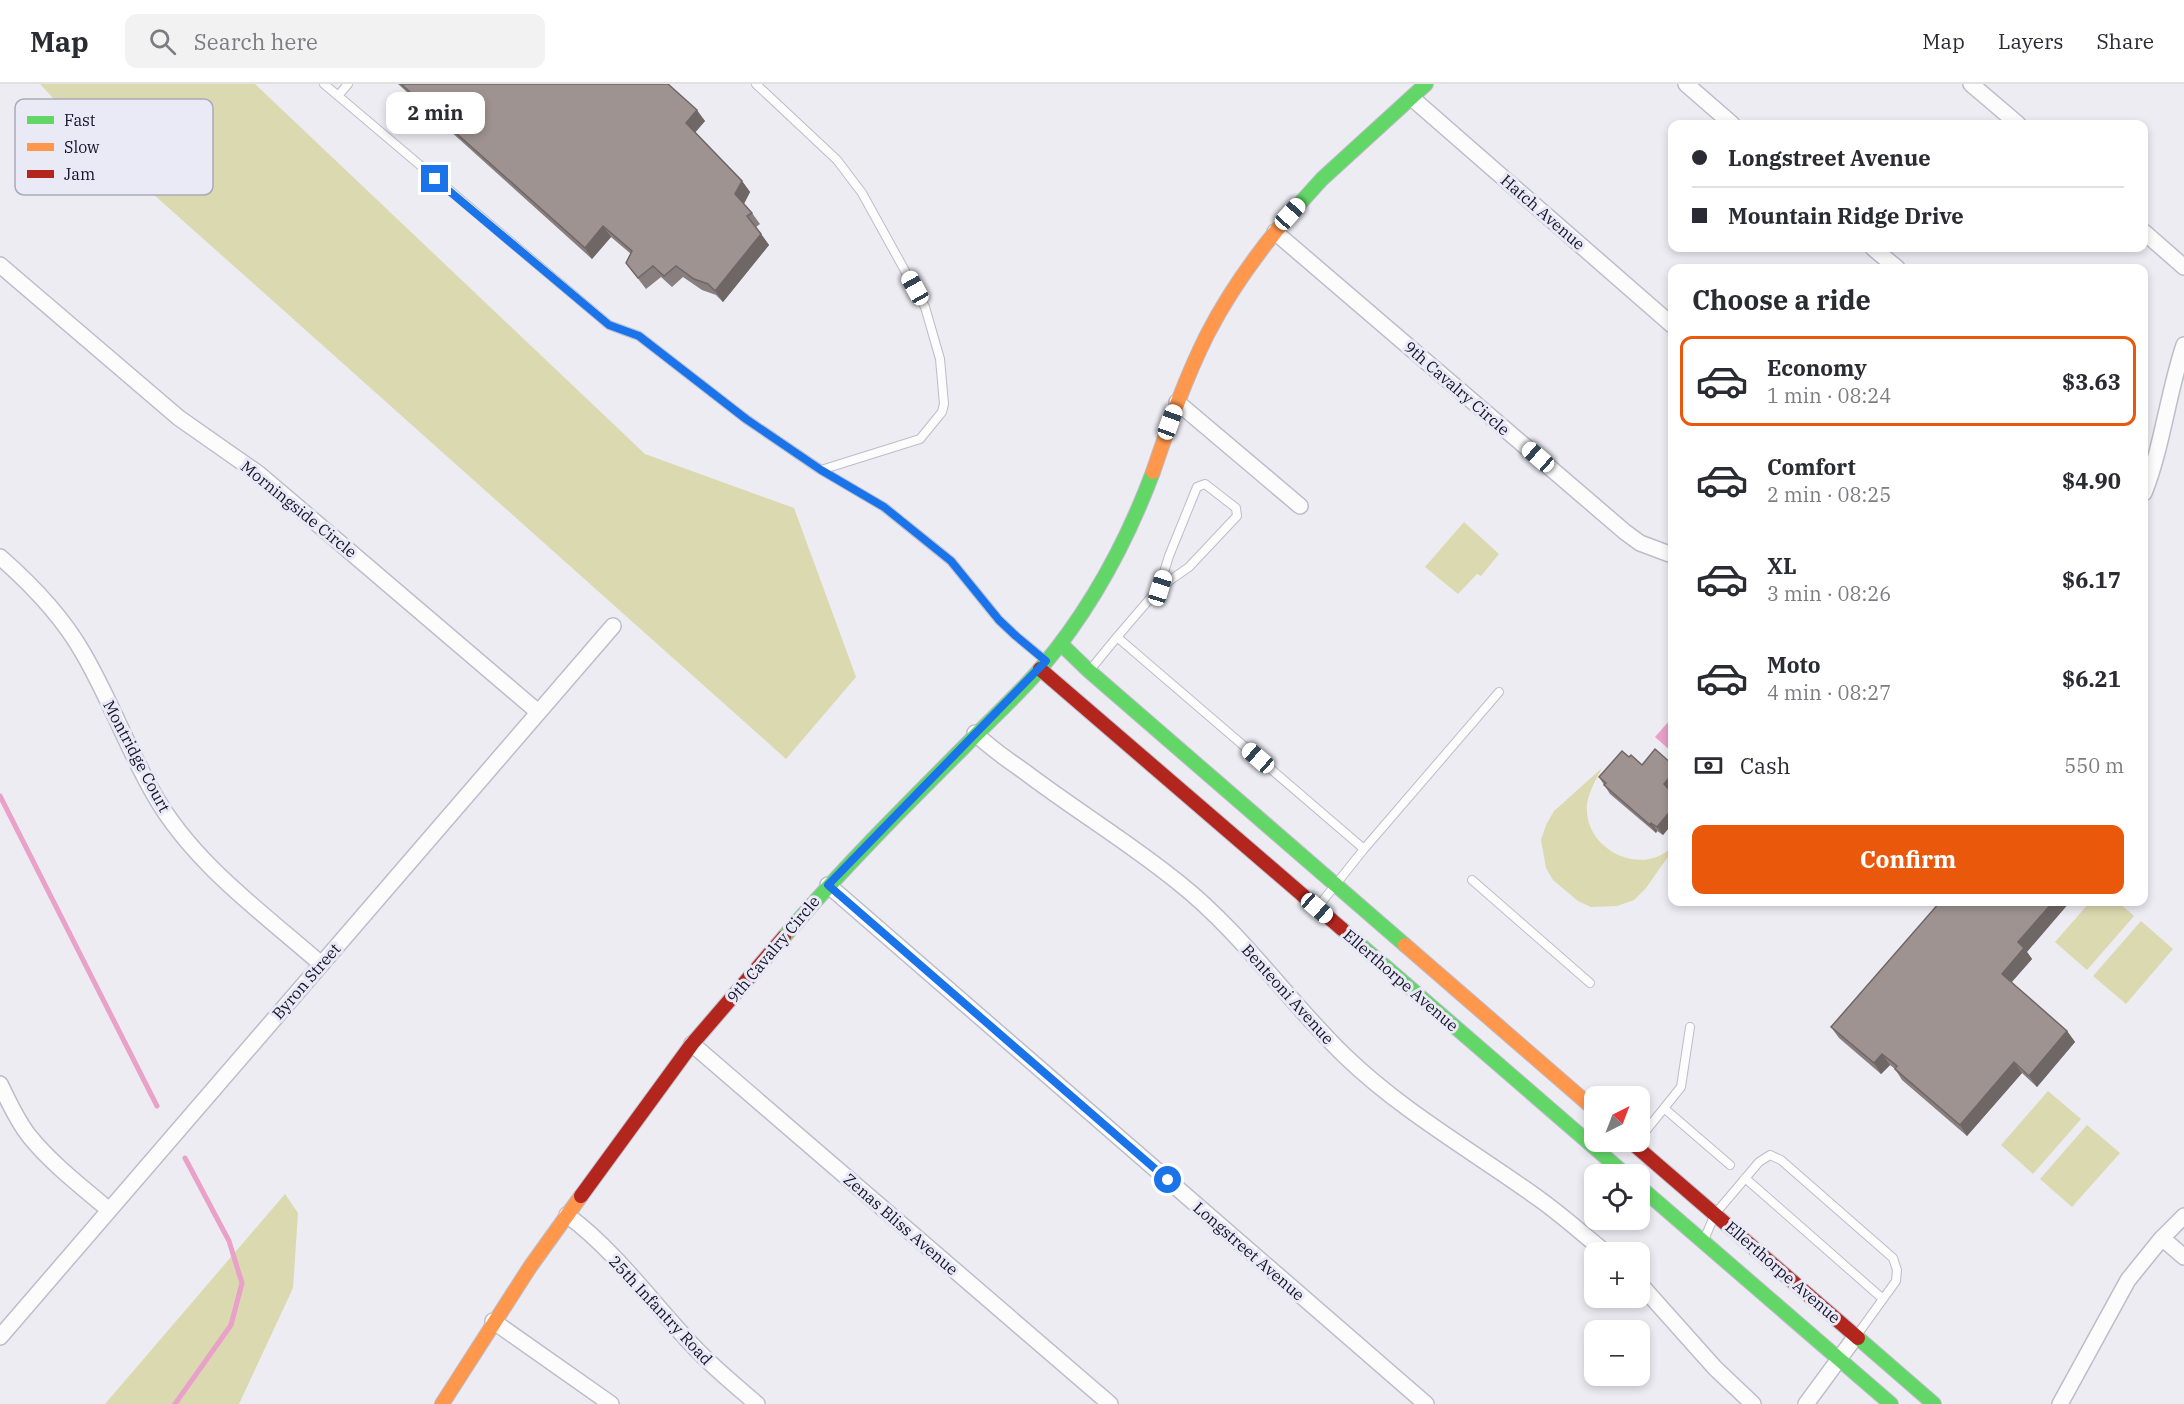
<!DOCTYPE html>
<html lang="en">
<head>
<meta charset="utf-8">
<style>
	:root { --surface:#fff; --page:#f2f2f3; --text:#2b2b33; --muted:#7c7c81; --line:#e1e1e2; --accent:#ea580c }
	body { margin:0; font-family:"IBM Plex Serif",serif; background:var(--page); color:var(--text); height:100vh; display:flex; flex-direction:column; font-size:22px; white-space:nowrap }
	* { box-sizing:border-box; margin:0 }
	p { font-size:20px; color:var(--muted) }
	.icon { flex:none; width:33px; height:33px; fill:none; stroke:currentColor; stroke-width:2; stroke-linecap:round; stroke-linejoin:round }
	.map { position:relative; flex:1; overflow:hidden }
	.sheet { position:absolute; left:1668px; top:180px; width:480px; height:642px; display:flex; flex-direction:column; background:var(--surface); border-radius:12px; box-shadow:0 3px 9px #0003 }
	.sheet>* { flex:none }
	.hud { position:absolute; left:1668px; top:36px; width:480px; height:132px; border-radius:12px; box-shadow:0 3px 9px #0003; display:grid; align-content:center; height:132px; padding:0 24px; background:var(--surface) }
	.needle { width:39px; rotate:42deg }
	.fabs { position:absolute; left:1584px; top:1002px; display:grid; gap:12px }
	.fabs a { display:grid; place-items:center; width:66px; height:66px; border-radius:12px; background:var(--surface); box-shadow:0 3px 9px #0003; font-size:30px }
	.end { position:absolute; width:27px; height:27px; margin:-14px; border:8px solid #1a73e8; background:#fff; box-shadow:0 0 0 3px #fff }
	.from { border-radius:50% }
	.bubble { position:absolute; height:42px; border-radius:12px; background:var(--surface); box-shadow:0 3px 9px #0003; font-size:20px; font-weight:800; line-height:42px; text-align:center }
	.car { position:absolute; width:18px; height:36px; margin:-18px -9px; border-radius:8px; box-shadow:0 0 4px 2px #0007; background:linear-gradient(#fff 24%,#345 0 40%,#fff 0 76%,#345 0 86%,#fff 0) }
	.hud b { display:flex; align-items:center; gap:21px; height:57px; font-size:22px }
	.hud b+b { border-top:2px solid var(--line) }
	.hud i { width:15px; height:15px; background:var(--text) }
	ul { padding:0; list-style:none }
	li { display:flex; align-items:center; gap:18px; height:90px; margin:0 12px 9px; padding:0 12px; border:3px solid transparent; border-radius:12px }
	li div { flex:1 }
	li b { display:block; font-size:22px }
	li em { font-style:normal; font-weight:800 }
	li.current { border-color:var(--accent) }
	li>.icon { width:54px; height:54px; stroke-width:1.5 }
	h2 { padding:0 24px; font-size:27px; line-height:72px }
	.pay { display:flex; align-items:center; gap:15px; height:66px; padding:0 24px; font-size:22px }
	.pay p { margin-inline-start:auto }
	.cta { display:flex; gap:12px; margin-top:auto; padding:12px 24px }
	.cta a { flex:1; height:69px; border-radius:12px; background:var(--accent); color:#fff; font-size:24px; font-weight:800; line-height:69px; text-align:center }
	header { display:flex; align-items:center; gap:36px; box-sizing:border-box; height:84px; padding:0 30px; background:var(--surface); border-bottom:2px solid var(--line) }
	header strong { font-size:28px }
	nav { display:flex; gap:33px; margin-inline-start:auto; font-size:21px }
	.search { width:420px; height:54px; background:var(--page); display:flex; align-items:center; gap:15px; box-sizing:border-box; padding:0 21px; border-radius:12px; color:var(--muted); font-size:22px }
	.map>svg:first-child { display:block }
	.green { fill:#dad9af }
	.water { fill:#e9a0c9 }
	.lines { fill:none; stroke-linecap:round; stroke-linejoin:round }
	.stream { stroke:#e9a0c9; stroke-width:5 }
	.lane-casing { stroke:#bdbcca; stroke-width:10 }
	.street-casing { stroke:#bdbcca; stroke-width:18 }
	.fast-casing { stroke:#bdbcca; stroke-width:16 }
	.slow-casing { stroke:#bdbcca; stroke-width:16 }
	.jam-casing { stroke:#bdbcca; stroke-width:16 }
	.lane { stroke:#fcfcfd; stroke-width:8 }
	.street { stroke:#fcfcfd; stroke-width:15 }
	.fast { stroke:#63d668; stroke-width:14 }
	.slow { stroke:#ff974d; stroke-width:14 }
	.jam { stroke:#b3261e; stroke-width:14 }
	.wall { fill:#887e7d }
	.shaded-wall { fill:#6f6766 }
	.building { fill:#9e9391; stroke:#6f6766; stroke-width:1.5 }
	.route { stroke:#1a73e8; stroke-width:8 }
	.labels { text-anchor:middle; stroke-width:6; stroke-linejoin:round; paint-order:stroke }
	.street-label { font-size:16px; fill:#16132a; stroke:#eae9f6 }
	.key { fill:#eae9f6; stroke:#aaa9b9; stroke-width:1.5 }
	.key-label { font-size:16px; fill:#16132a }
</style>
</head>
<body>
<header>
<strong>Map</strong>
<div class="search"><svg class="icon" aria-label="search" viewBox="0 0 24 24"><circle cx="10" cy="10" r="6"/><path d="M15 15l6 6"/></svg>Search here</div>
<nav><a>Map</a><a>Layers</a><a>Share</a></nav>
</header>
<div class="map">
<svg width="2184" height="1320" viewBox="0 0 2184 1320">
	<rect width="100%" height="100%" fill="#edecf3"/>
	<path class="green" d="M40 0H255L645 370 794 424 856 593 786 675 87 51Z
		M1464 438 1499 470 1481 492 1477 490 1458 510 1425 483Z
		M1602 684C1595 698 1585 713 1587 729 1590 768 1643 792 1672 763V767L1646 804 1634 816 1617 822 1591 823 1578 817 1553 796 1546 784 1541 756 1546 741 1554 727Z
		M2090 818H2118L2134 832 2087 886 2055 858Z
		M2141 837 2173 865 2126 920 2093 892Z
		M2048 1007 2081 1035 2033 1090 2001 1061Z
		M2087 1041 2120 1069 2072 1123 2040 1095Z
		M285 1110 298 1129 293 1204 239 1320H105Z"/>
	<path class="water" d="M1669 637 1672 640V668L1655 653Z"/>
	<g class="lines">
		<path class="stream" d="M0 712 157 1022
			M175 1320 231 1241 242 1199 229 1157 185 1074"/>
		<defs>
			<path id="lane" d="M324 0 609 241 639 252 746 335 821 386 884 423 951 477 999 536 1016 552 1045 576
				M756 0 837 76 862 109 925 223 940 275 944 320 942 328 920 355 821 386
				M338 12 348 0
				M1117 553 1159 504 1169 472 1197 403 1205 400 1236 424 1237 432 1189 483 1159 504
				M1090 586 1117 553 1364 765 1317 824
				M1364 765 1499 608
				M1472 796 1590 899
				M1665 1025 1730 1081
				M1640 1054 1681 1003 1690 943
				M1745 1094 1883 1215
				M1704 1156 1715 1130 1759 1078 1770 1071 1781 1076 1893 1174 1897 1186 1896 1197 1857 1251"/>
			<path id="street" d="M1686 0 1732 40
				M1971 0 2018 40
				M1413 15 1672 241
				M1275 148 1625 448 1640 459 1672 471
				M2144 148 2184 183
				M1873 164 1897 184
				M0 181 179 334 259 390 538 628
				M1177 318 1300 422
				M2144 409C2162 364 2168 309 2184 261
				M0 473C32 501 62 532 83 569 110 615 128 666 155 712 194 780 263 829 321 880
				M975 649C990 664 1008 676 1025 688 1075 726 1130 759 1179 799 1242 849 1288 917 1345 972 1404 1029 1476 1069 1542 1117 1564 1133 1584 1151 1605 1168
				M828 801 1426 1320
				M692 960 1110 1320
				M0 1000C9 1018 17 1037 30 1053 52 1080 82 1103 109 1126
				M567 1131C615 1166 654 1221 695 1264 714 1284 736 1302 757 1320
				M2162 1154 2184 1173
				M1640 1200 1715 1284 1753 1320
				M493 1237 611 1320
				M0 1253 613 542
				M1806 1320 1856 1252
				M2060 1320 2128 1196 2162 1154 2184 1132"/>
			<path id="fast" d="M1285 136 1322 95 1426 0
				M1061 560 1089 587 1405 861
				M1342 845 1625 1090
				M784 853C841 786 903 724 965 662 990 636 1018 611 1041 584 1091 525 1126 460 1153 388
				M1640 1103 1891 1320
				M1858 1254 1934 1320"/>
			<path id="slow" d="M1153 388C1169 341 1185 295 1207 251 1228 210 1255 172 1285 136
				M1405 861 1594 1025
				M442 1320 530 1183 581 1112"/>
			<path id="jam" d="M1040 585 1342 845
				M1631 1058 1858 1254
				M581 1112 692 960 784 853"/>
		</defs>
		<use href="#lane" class="lane-casing"/>
		<use href="#street" class="street-casing"/>
		<use href="#fast" class="fast-casing"/>
		<use href="#slow" class="slow-casing"/>
		<use href="#jam" class="jam-casing"/>
		<use href="#lane" class="lane"/>
		<use href="#street" class="street"/>
		<use href="#fast" class="fast"/>
		<use href="#slow" class="slow"/>
		<use href="#jam" class="jam"/>
	</g>
	<path class="wall" d="M398 0H668L705 37 695 48 742 97 750 108 744 120 752 129 760 140 756 143 769 161 723 218 716 211 702 206 683 193 672 203 661 193 646 205 626 179 631 170 611 153 592 175Z
		M1599 693 1671 707 1672 709V740L1663 751 1657 747 1656 749 1610 710Z
		M2027 868 2032 875 2011 899 2067 947 2075 958 2037 1003 2022 989 1967 1052 1902 996 1895 985 1890 981 1881 990 1839 954 1831 943Z"/>
	<path class="shaded-wall" d="M697 26 705 37 694 50 686 39Z
		M742 97 750 108 743 121 735 110Z
		M603 142 611 153 592 175 585 164Z
		M761 150 769 161 723 218 715 207Z
		M1672 690V705L1670 708 1664 700Z
		M1672 725V740L1663 751 1657 743Z
		M1651 739 1657 747 1656 749 1650 741Z
		M2053 818H2070L2027 868 2032 875 2009 901 2002 890 2018 858Z
		M2067 947 2075 958 2037 1003 2029 992Z
		M1882 970 1890 981 1881 990 1874 979Z
		M2014 978 2022 989 1967 1052 1960 1041Z"/>
	<path class="building" d="M401 0H668L697 26 686 39 742 97 735 110 752 129 747 132 761 150 715 207 708 200 694 195 676 182 664 192 653 182 638 194 626 179 632 167 603 142 585 164Z
		M1655 665 1672 680V690L1664 700 1672 709V725L1657 743 1651 739 1650 741 1604 701 1606 699 1599 693 1622 667 1629 673 1631 671 1642 681Z
		M1940 818H2053L2018 858 2024 864 2002 890 2067 947 2029 992 2014 978 1960 1041 1895 985 1897 982 1882 970 1874 979 1831 943Z"/>
	<g class="lines">
		<path class="route" d="M435 95 609 241 639 252 746 335 821 386 884 423 951 477 999 536 1016 552 1046 577 828 801 1168 1096"/>
	</g>
	<g class="labels">
		<g class="street-label">
			<text transform="translate(1543 128) rotate(41)" y="6">Hatch Avenue</text>
			<text transform="translate(1457 304) rotate(41)" y="6">9th Cavalry Circle</text>
			<text transform="translate(299 425) rotate(39)" y="6">Morningside Circle</text>
			<text transform="translate(137 672) rotate(62)" y="6">Montridge Court</text>
			<text transform="translate(773 865) rotate(-50)" y="6">9th Cavalry Circle</text>
			<text transform="translate(1401 896) rotate(41)" y="6">Ellerthorpe Avenue</text>
			<text transform="translate(306 897) rotate(-49)" y="6">Byron Street</text>
			<text transform="translate(1288 910) rotate(48)" y="6">Benteoni Avenue</text>
			<text transform="translate(901 1140) rotate(41)" y="6">Zenas Bliss Avenue</text>
			<text transform="translate(1249 1167) rotate(41)" y="6">Longstreet Avenue</text>
			<text transform="translate(1783 1188) rotate(41)" y="6">Ellerthorpe Avenue</text>
			<text transform="translate(661 1226) rotate(47)" y="6">25th Infantry Road</text>
		</g>
	</g>
	<rect x="15" y="15" width="198" height="96" rx="9" class="key"/>
	<rect x="27" y="32" width="27" height="8" fill="#63d668"/>
	<rect x="27" y="59" width="27" height="8" fill="#ff974d"/>
	<rect x="27" y="86" width="27" height="8" fill="#b3261e"/>
	<g class="key-label">
		<text x="64" y="42">Fast</text>
		<text x="64" y="69">Slow</text>
		<text x="64" y="96">Jam</text>
	</g>
</svg>
<div class="fabs">
<a><svg class="needle" viewBox="-14 -14 28 28"><path d="M0-13l5 13h-10z" fill="#e53935"/><path d="M0 13l5-13h-10z" fill="#7c7c81"/></svg></a>
<a><svg class="icon" aria-label="locate" viewBox="0 0 24 24"><circle cx="12" cy="12" r="6"/><path d="M12 2v4M12 18v4M2 12h4M18 12h4"/></svg></a>
<a>+</a>
<a>−</a>
</div>
<i class="end from" style="left:1168px;top:1096px"></i>
<i class="end" style="left:435px;top:95px"></i>
<div class="bubble" style="left:386px;top:8px;width:99px">2 min</div>
<i class="car" style="left:1290px;top:130px;rotate:42deg"></i>
<i class="car" style="left:915px;top:204px;rotate:331deg"></i>
<i class="car" style="left:1170px;top:338px;rotate:20deg"></i>
<i class="car" style="left:1538px;top:373px;rotate:311deg"></i>
<i class="car" style="left:1160px;top:504px;rotate:17deg"></i>
<i class="car" style="left:1258px;top:674px;rotate:311deg"></i>
<i class="car" style="left:1317px;top:824px;rotate:131deg"></i>
<div class="hud">
<b><i class="from"></i>Longstreet Avenue</b>
<b><i></i>Mountain Ridge Drive</b>
</div>
<section class="sheet">
<h2>Choose a ride</h2>
<ul>
<li class="current"><svg class="icon" aria-label="car" viewBox="0 0 24 24"><path d="M5 17H2v-5l4-1 3-4h7l3 4 3 1v5h-3M9 17h6M6 11h13"/><circle cx="7" cy="17" r="2"/><circle cx="17" cy="17" r="2"/></svg><div><b>Economy</b><p>1 min · 08:24</p></div><em>$3.63</em></li>
<li><svg class="icon" aria-label="car" viewBox="0 0 24 24"><path d="M5 17H2v-5l4-1 3-4h7l3 4 3 1v5h-3M9 17h6M6 11h13"/><circle cx="7" cy="17" r="2"/><circle cx="17" cy="17" r="2"/></svg><div><b>Comfort</b><p>2 min · 08:25</p></div><em>$4.90</em></li>
<li><svg class="icon" aria-label="car" viewBox="0 0 24 24"><path d="M5 17H2v-5l4-1 3-4h7l3 4 3 1v5h-3M9 17h6M6 11h13"/><circle cx="7" cy="17" r="2"/><circle cx="17" cy="17" r="2"/></svg><div><b>XL</b><p>3 min · 08:26</p></div><em>$6.17</em></li>
<li><svg class="icon" aria-label="car" viewBox="0 0 24 24"><path d="M5 17H2v-5l4-1 3-4h7l3 4 3 1v5h-3M9 17h6M6 11h13"/><circle cx="7" cy="17" r="2"/><circle cx="17" cy="17" r="2"/></svg><div><b>Moto</b><p>4 min · 08:27</p></div><em>$6.21</em></li>
</ul>
<div class="pay"><svg class="icon" aria-label="cash" viewBox="0 0 24 24"><path d="M3 7h18v10H3z"/><circle cx="12" cy="12" r="2"/></svg>Cash<p>550 m</p></div>
<div class="cta"><a>Confirm</a></div>
</section>
</div>
</body>
</html>
